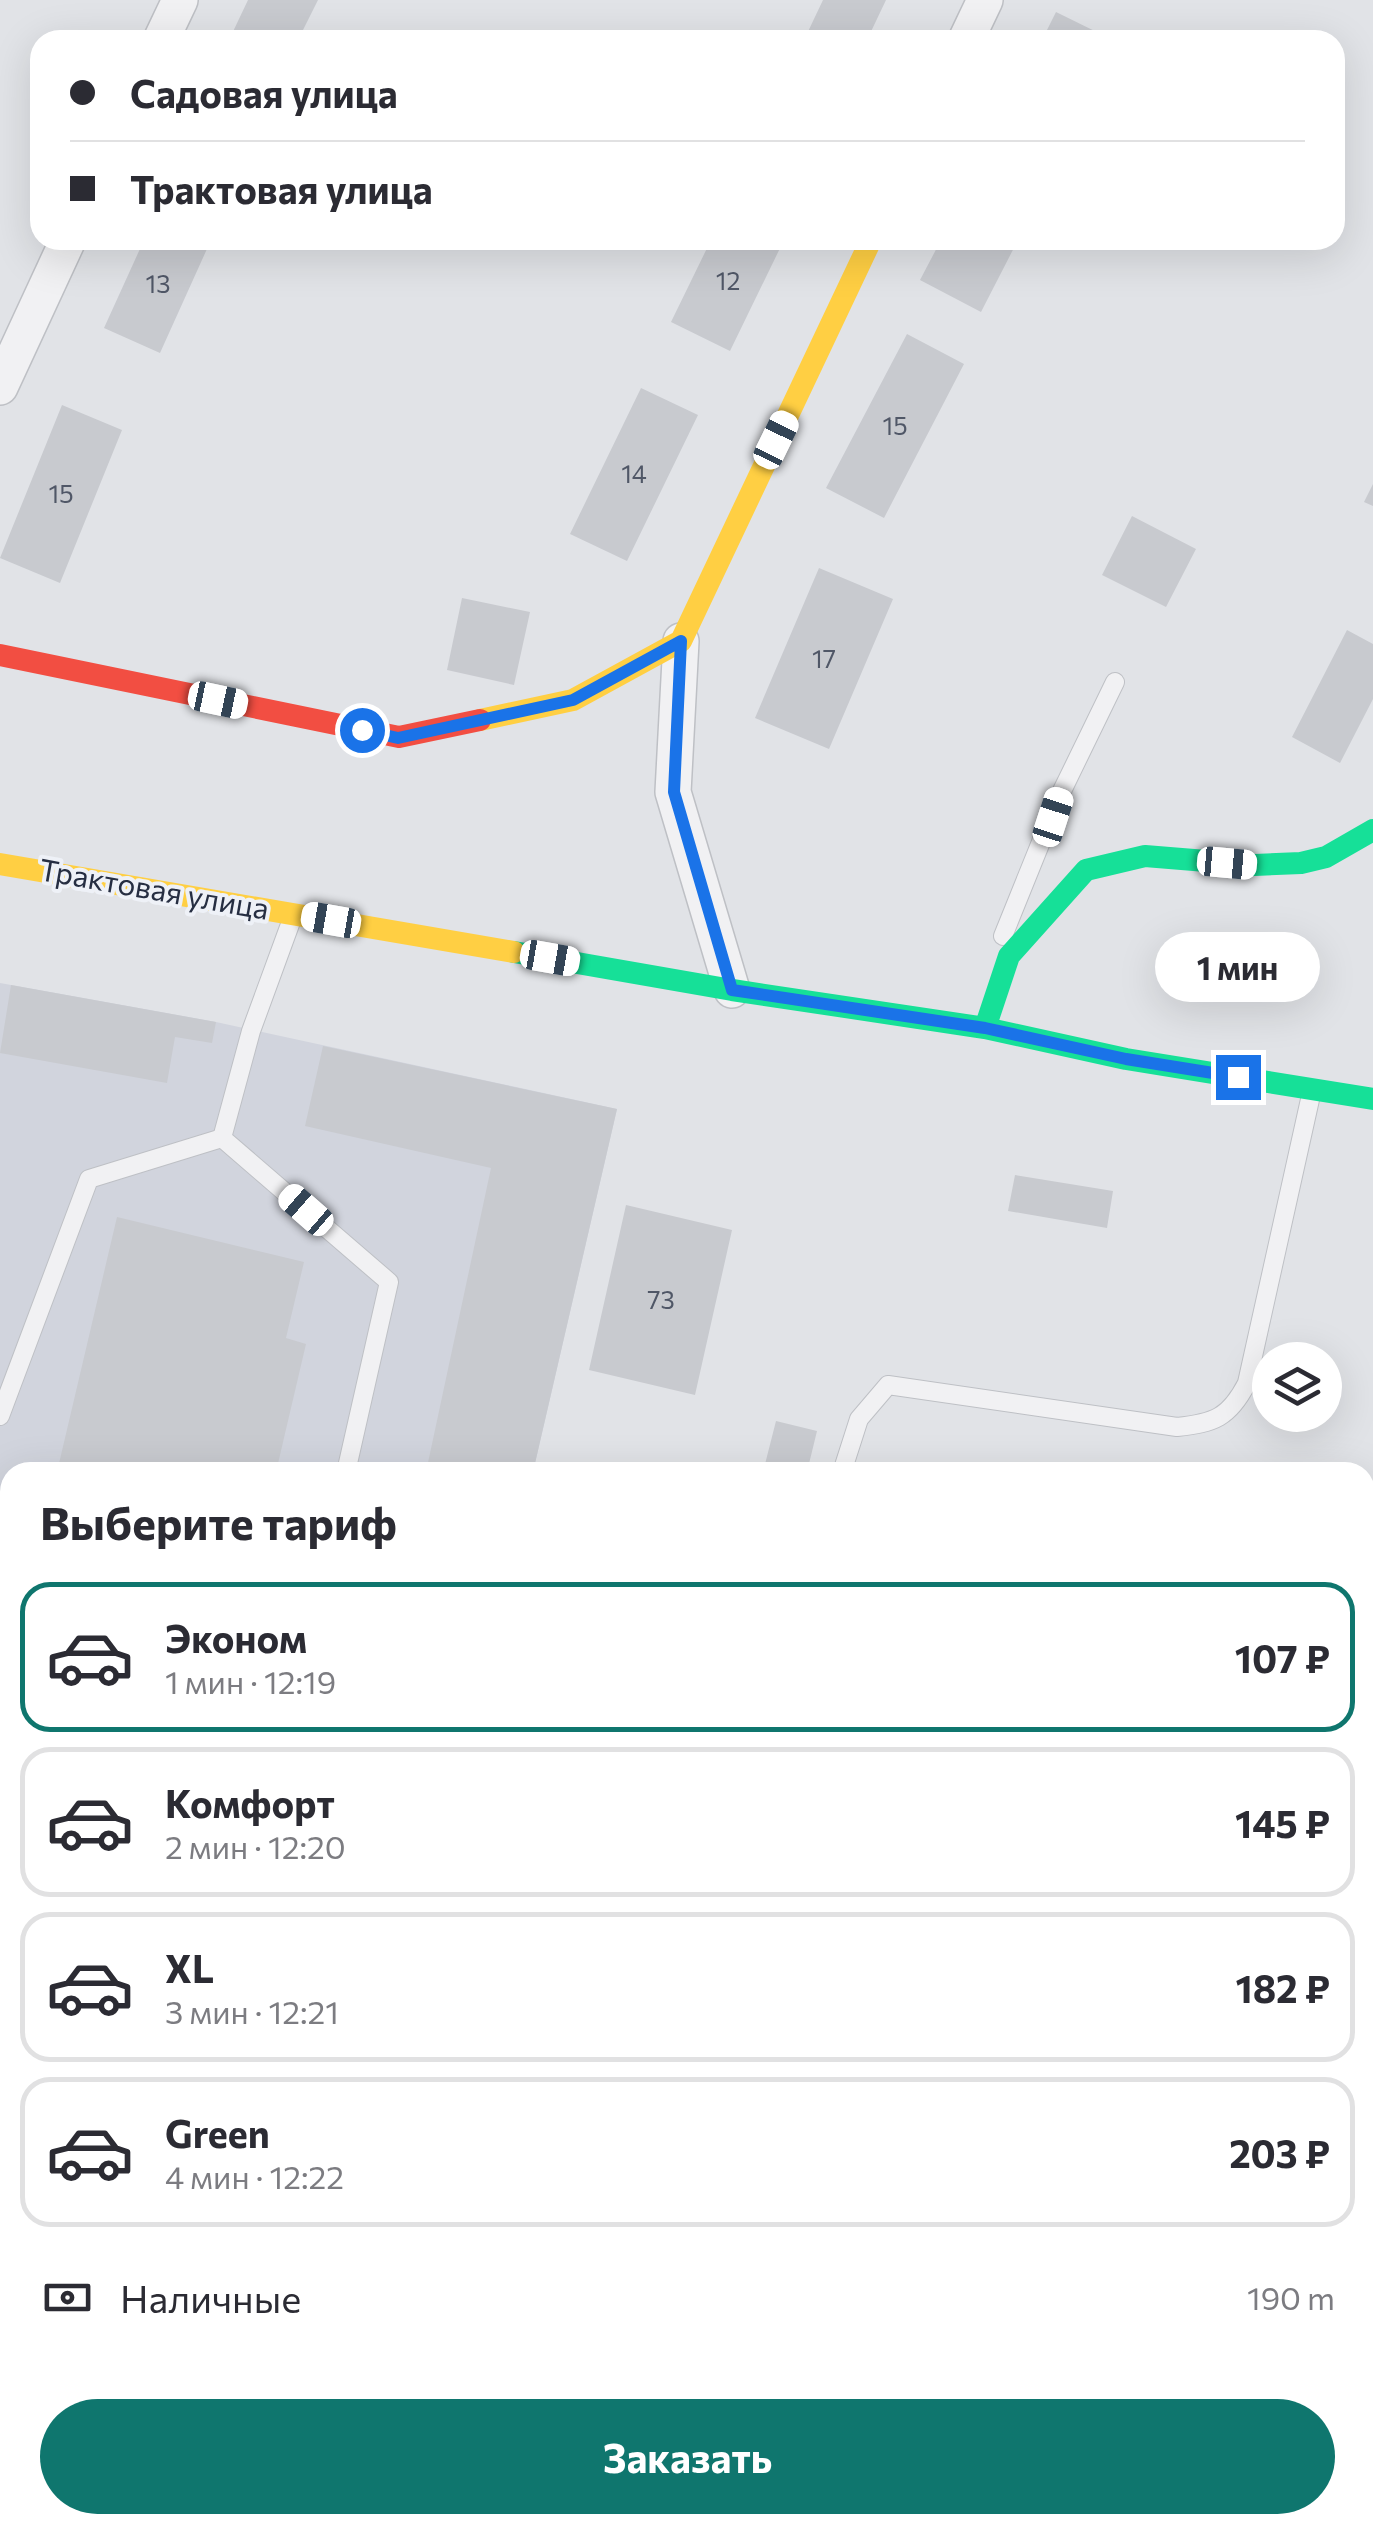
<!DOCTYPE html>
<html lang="ru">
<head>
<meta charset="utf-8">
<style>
	:root { --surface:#fff; --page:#f2f2f3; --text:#2b2b33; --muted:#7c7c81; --line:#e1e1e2; --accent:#0f766e }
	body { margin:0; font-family:Commissioner,sans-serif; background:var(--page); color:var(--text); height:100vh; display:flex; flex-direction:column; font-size:38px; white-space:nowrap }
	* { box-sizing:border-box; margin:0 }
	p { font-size:32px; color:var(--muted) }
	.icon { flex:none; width:55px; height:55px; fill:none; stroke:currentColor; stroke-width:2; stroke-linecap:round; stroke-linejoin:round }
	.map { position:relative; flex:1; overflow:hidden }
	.panel { position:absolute; left:0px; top:1462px; width:1375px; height:1072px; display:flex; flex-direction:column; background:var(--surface); border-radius:30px 30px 0 0; box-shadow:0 10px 40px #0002 }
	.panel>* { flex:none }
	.guide { position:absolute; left:30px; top:30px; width:1315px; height:220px; border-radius:30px; box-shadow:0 10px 40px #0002; display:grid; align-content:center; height:220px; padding:0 40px; background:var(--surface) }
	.controls { position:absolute; left:1252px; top:1342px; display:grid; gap:20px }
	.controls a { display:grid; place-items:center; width:90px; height:90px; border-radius:50%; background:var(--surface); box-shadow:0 10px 40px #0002; font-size:50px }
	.end { position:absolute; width:45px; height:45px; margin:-22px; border:12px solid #1a73e8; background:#fff; box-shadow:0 0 0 5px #fff }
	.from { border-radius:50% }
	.bubble { position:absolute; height:70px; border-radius:35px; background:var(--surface); box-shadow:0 10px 40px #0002; font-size:32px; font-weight:700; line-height:70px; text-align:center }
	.car { position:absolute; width:30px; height:60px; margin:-30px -15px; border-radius:12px; box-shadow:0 0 8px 2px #0007; background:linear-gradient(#fff 24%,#345 0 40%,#fff 0 76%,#345 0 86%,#fff 0) }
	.guide b { display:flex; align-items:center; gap:35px; height:95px; font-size:38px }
	.guide b+b { border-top:2px solid var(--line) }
	.guide i { width:25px; height:25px; background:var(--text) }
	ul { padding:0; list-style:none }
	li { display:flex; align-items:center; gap:30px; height:150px; margin:0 20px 15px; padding:0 20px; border:5px solid var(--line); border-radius:30px }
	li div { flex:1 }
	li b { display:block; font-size:38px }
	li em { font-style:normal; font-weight:700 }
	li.active { border-color:var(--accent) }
	li>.icon { width:90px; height:90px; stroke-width:1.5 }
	h2 { padding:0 40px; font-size:45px; line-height:120px }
	.pay { display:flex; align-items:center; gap:25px; height:110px; padding:0 40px; font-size:38px }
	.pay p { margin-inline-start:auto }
	.action { display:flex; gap:20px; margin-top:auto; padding:20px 40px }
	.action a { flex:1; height:115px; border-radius:60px; background:var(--accent); color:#fff; font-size:40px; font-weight:700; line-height:115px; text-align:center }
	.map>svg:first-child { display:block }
	.built { fill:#d1d4dd }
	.building { fill:#c8cacf }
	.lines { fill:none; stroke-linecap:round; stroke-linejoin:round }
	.lane-casing { stroke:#bec0c5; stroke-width:20 }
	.street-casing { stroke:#bec0c5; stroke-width:38 }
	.lane { stroke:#f1f1f3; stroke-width:18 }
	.street { stroke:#f1f1f3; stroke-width:35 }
	.fast { stroke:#16e098; stroke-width:22 }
	.slow { stroke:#ffcf43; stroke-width:22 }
	.jam { stroke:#f24e42; stroke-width:22 }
	.route { stroke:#1a73e8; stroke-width:12 }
	.labels { text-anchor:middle; stroke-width:8; stroke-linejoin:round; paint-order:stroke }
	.number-label { font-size:25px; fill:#505767 }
	.street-label { font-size:30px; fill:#262e42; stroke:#eef1f7 }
</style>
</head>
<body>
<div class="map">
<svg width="1373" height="2534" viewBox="0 0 1373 2534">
	<rect width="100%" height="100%" fill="#e1e3e7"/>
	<path class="built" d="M0 983 216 1022 617 1109 533 1472H10V2525H1365V2367L1373 2371V2534H0Z"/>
	<path class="building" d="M248 0H318L298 40H229Z
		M823 0H886L867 40H804Z
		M1056 12 1113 40H1042Z
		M144 240H211L160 353 104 328Z
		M711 240H784L730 351 671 322Z
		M941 240H1018L981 312 920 280Z
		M907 334 964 364 884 518 826 488Z
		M641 388 698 415 627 561 570 534Z
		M62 405 122 430 60 583 0 558Z
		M1373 484V506L1364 502Z
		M1132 516 1196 549 1166 607 1102 575Z
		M819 568 893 599 829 749 755 718Z
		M462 598 530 612 514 685 447 670Z
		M1347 630 1373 644V699L1340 763 1292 737Z
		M11 985 216 1022 212 1043 175 1037 167 1083 0 1053Z
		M323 1046 617 1109 533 1472H426L491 1168 305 1126Z
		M1015 1175 1113 1191 1107 1228 1008 1211Z
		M626 1205 732 1230 695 1395 589 1370Z
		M117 1217 304 1262 286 1338 306 1344 276 1472H57Z
		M776 1421 817 1431 807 1472H763Z
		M0 1810 10 1813V2525H89L87 2534H0Z
		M553 2525H669L666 2534H550Z
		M261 2526 282 2533V2534H258Z"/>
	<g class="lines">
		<defs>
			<path id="lane" d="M1003 936 1060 795 1115 682
				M222 1138 389 1282 346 1472
				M222 1138 251 1031 292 919
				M0 1416 89 1179 222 1138
				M842 1472 859 1419 888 1385 1177 1427C1214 1423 1229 1418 1247 1383L1311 1095
				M0 1709 10 1712
				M162 2534 165 2525"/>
			<path id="street" d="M161 40 180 0
				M966 40 985 0
				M0 387 68 240
				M681 641 673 792 732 990"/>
		</defs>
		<use href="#lane" class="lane-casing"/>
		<use href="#street" class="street-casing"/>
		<use href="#lane" class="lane"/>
		<use href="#street" class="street"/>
		<path class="fast" d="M514 952 732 990 985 1028 1126 1059 1373 1099
			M985 1028 1009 956 1086 870 1145 856 1255 865 1301 863 1326 857 1373 830"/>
		<path class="slow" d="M480 720 573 700 681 641 871 240
			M0 864 514 952"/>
		<path class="jam" d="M0 655 399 737 480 720"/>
	</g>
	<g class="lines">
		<path class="route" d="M362 730 398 738 573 700 681 641 674 792 732 990 985 1028 1126 1059 1238 1077"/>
	</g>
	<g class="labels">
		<g class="number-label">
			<text x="728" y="290">12</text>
			<text x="158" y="293">13</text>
			<text x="895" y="435">15</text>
			<text x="634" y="483">14</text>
			<text x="61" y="503">15</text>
			<text x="824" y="668">17</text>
			<text x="661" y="1309">73</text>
		</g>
		<g class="street-label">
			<text transform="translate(154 890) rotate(10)" y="10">Трактовая улица</text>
		</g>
	</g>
</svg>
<div class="controls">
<a><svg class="icon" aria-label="layers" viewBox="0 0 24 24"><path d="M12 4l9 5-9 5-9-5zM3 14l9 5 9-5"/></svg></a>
</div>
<i class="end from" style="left:362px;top:730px"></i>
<i class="end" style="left:1238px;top:1077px"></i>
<div class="bubble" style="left:1155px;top:932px;width:165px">1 мин</div>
<i class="car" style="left:776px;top:440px;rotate:26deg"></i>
<i class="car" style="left:218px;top:700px;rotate:102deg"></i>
<i class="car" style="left:1053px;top:817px;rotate:18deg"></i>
<i class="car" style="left:1227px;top:863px;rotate:95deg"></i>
<i class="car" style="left:331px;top:920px;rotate:280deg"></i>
<i class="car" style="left:550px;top:958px;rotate:100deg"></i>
<i class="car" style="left:306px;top:1210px;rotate:311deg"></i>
<div class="guide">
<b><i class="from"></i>Садовая улица</b>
<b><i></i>Трактовая улица</b>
</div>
<section class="panel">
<h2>Выберите тариф</h2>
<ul>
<li class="active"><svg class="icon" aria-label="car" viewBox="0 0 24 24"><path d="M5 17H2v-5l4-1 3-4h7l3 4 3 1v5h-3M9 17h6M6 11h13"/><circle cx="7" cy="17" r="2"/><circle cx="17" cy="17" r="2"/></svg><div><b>Эконом</b><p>1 мин · 12:19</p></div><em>107 ₽</em></li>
<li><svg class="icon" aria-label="car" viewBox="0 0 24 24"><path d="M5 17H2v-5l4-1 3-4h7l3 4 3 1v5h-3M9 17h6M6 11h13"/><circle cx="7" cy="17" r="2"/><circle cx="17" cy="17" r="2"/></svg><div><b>Комфорт</b><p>2 мин · 12:20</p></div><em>145 ₽</em></li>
<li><svg class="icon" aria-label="car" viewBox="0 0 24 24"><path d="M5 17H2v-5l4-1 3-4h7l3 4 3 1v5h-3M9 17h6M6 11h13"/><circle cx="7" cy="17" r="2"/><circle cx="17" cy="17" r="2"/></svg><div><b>XL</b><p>3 мин · 12:21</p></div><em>182 ₽</em></li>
<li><svg class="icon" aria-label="car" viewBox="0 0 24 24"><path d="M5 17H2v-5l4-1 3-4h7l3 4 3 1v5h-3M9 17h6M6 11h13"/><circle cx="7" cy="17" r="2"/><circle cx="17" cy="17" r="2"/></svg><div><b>Green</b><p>4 мин · 12:22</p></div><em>203 ₽</em></li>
</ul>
<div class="pay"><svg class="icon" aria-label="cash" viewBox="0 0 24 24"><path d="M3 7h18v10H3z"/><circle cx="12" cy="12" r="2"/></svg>Наличные<p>190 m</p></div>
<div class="action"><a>Заказать</a></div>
</section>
</div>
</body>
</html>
